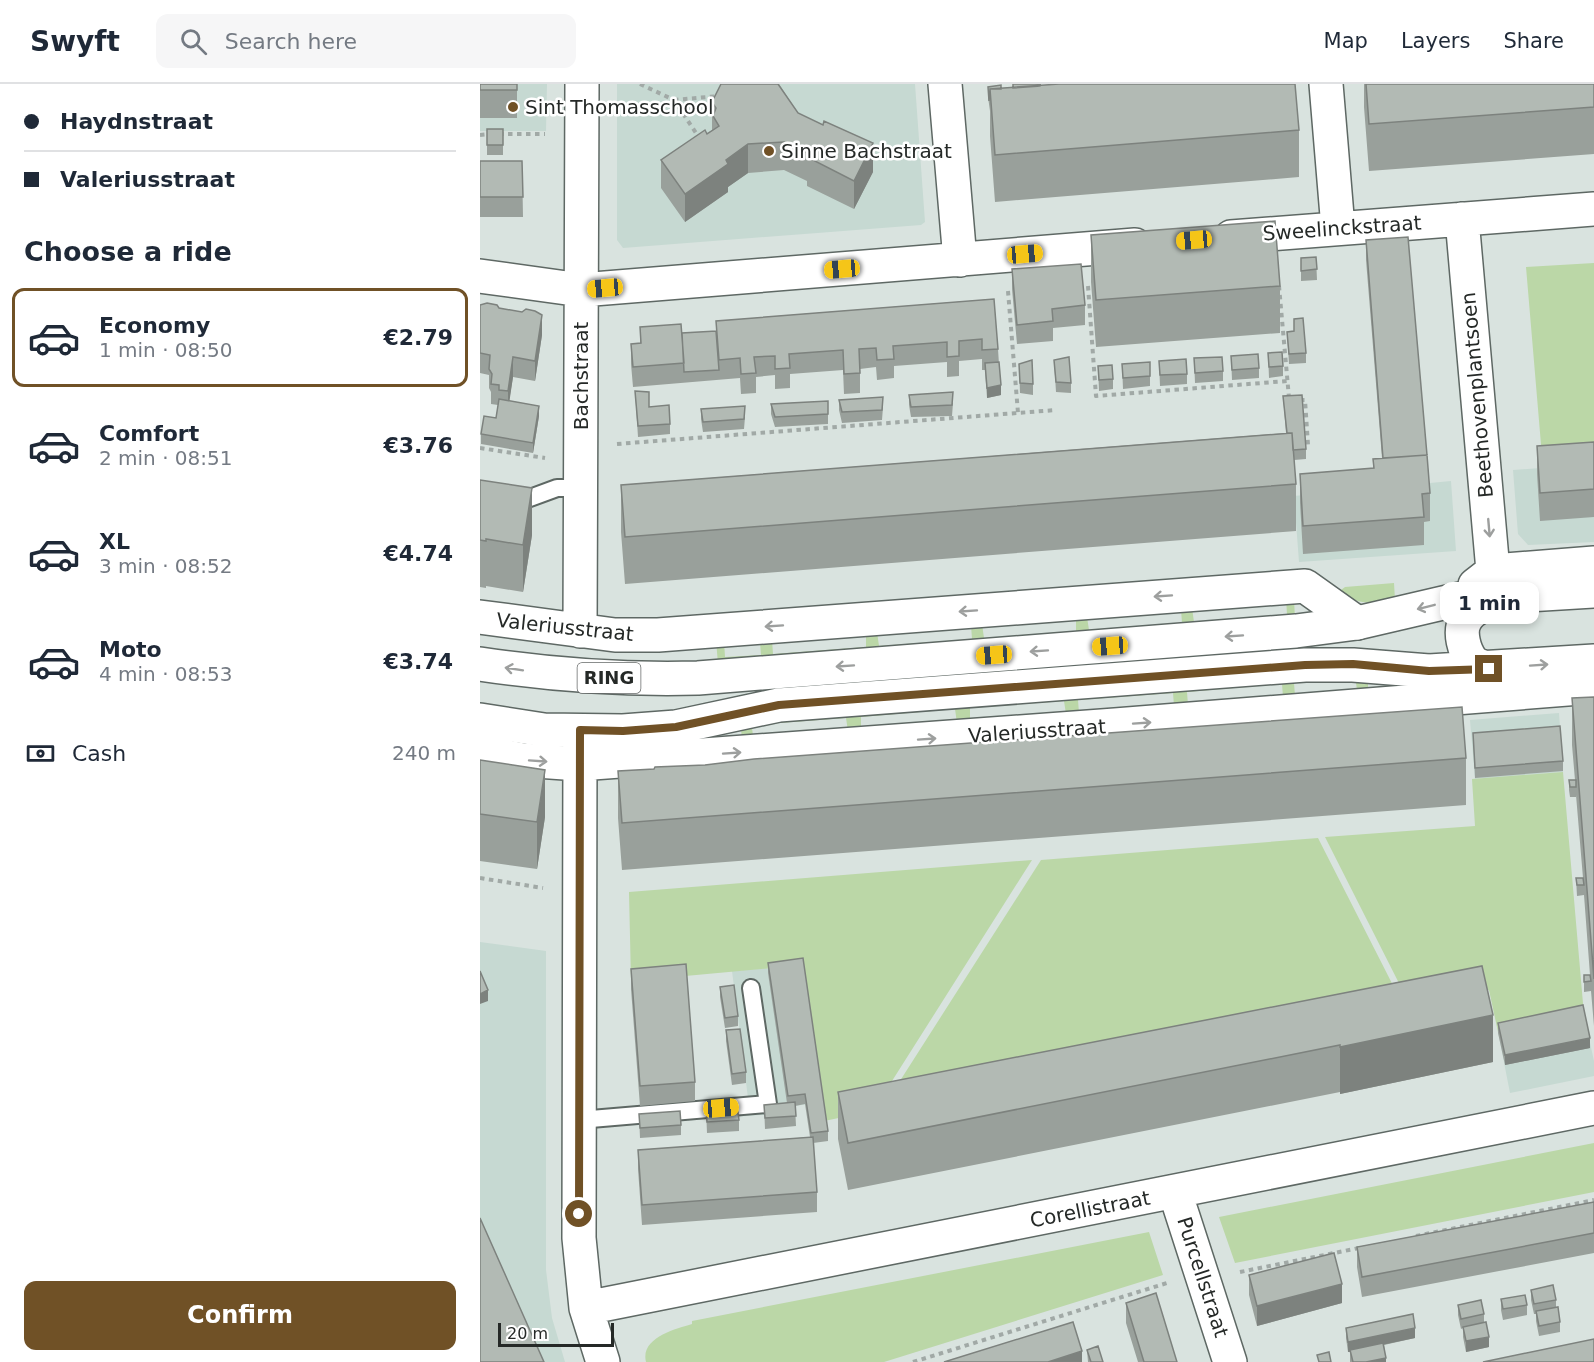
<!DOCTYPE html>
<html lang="en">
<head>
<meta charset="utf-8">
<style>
	:root { --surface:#fff; --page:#f6f6f7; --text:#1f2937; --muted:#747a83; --line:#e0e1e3; --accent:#705126 }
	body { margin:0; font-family:"DejaVu Sans",sans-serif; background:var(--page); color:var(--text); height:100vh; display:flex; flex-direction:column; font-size:22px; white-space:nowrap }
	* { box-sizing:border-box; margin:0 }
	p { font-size:20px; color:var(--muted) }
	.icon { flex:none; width:33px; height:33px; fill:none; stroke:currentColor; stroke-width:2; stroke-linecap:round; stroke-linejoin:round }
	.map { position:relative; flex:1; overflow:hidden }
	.details { display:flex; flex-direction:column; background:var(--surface); width:480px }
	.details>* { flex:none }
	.banner { display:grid; align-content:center; height:132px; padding:0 24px; background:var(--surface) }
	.scale { position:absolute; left:18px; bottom:15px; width:116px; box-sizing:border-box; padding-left:6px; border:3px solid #252927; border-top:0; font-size:16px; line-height:21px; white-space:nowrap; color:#252927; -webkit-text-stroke:4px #fff; paint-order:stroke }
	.end { position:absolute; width:27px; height:27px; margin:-14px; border:8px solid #705126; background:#fff; box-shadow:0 0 0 3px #fff }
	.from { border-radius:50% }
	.bubble { position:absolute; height:42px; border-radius:12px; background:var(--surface); box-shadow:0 3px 9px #0003; font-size:20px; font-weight:700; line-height:42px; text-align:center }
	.car { position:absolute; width:18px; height:36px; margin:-18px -9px; border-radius:8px; box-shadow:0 0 4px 2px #0007; background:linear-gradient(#f5c518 24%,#345 0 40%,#f5c518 0 76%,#345 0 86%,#f5c518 0) }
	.banner b { display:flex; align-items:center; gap:21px; height:57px; font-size:22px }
	.banner b+b { border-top:2px solid var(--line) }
	.banner i { width:15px; height:15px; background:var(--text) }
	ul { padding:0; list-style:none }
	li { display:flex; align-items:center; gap:18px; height:99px; margin:0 12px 9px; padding:0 12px; border:3px solid transparent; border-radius:12px }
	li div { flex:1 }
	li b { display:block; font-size:22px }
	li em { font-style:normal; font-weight:700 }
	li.selected { border-color:var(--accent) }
	li>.icon { width:54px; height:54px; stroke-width:1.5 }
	h2 { padding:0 24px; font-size:27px; line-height:72px }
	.pay { display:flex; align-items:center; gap:15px; height:66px; padding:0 24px; font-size:22px }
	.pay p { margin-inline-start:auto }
	.cta { display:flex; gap:12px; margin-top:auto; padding:12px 24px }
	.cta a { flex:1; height:69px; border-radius:12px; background:var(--accent); color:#fff; font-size:24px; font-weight:700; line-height:69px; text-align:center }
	header { display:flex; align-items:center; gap:36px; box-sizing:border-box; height:84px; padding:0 30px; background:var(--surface); border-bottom:2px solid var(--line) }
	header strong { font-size:28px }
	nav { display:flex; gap:33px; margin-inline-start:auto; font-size:21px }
	.search { width:420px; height:54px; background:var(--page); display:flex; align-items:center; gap:15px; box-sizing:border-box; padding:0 21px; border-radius:12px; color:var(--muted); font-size:22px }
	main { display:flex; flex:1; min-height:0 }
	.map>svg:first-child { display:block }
	.built { fill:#c6d9d2 }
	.green { fill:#bbd7a7 }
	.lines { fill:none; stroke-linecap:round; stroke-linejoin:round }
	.service-casing { stroke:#5e6864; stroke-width:20 }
	.minor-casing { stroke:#5e6864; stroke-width:36 }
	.primary-casing { stroke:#5e6864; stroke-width:36 }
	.path { stroke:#a1a9a6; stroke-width:4; stroke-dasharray:4.5 4.5; stroke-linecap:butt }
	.service { stroke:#fff; stroke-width:16 }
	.minor { stroke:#fff; stroke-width:33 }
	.primary { stroke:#fff; stroke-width:33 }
	.wall { fill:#99a09b }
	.shaded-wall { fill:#7d827e }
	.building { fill:#b2bab4; stroke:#7d827e; stroke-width:1.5 }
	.oneway { stroke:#9d9f9e }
	.route { stroke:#705126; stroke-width:8 }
	.poi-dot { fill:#705126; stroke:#fff; stroke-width:2 }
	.labels { text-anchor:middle; stroke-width:5; stroke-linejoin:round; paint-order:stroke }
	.shield { fill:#fff; stroke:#666968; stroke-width:1.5 }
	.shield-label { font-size:18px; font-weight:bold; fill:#252927 }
	.poi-label { font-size:20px; fill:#252927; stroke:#fff; text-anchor:start }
	.street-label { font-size:20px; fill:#252927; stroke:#fff }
</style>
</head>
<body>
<header>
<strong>Swyft</strong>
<div class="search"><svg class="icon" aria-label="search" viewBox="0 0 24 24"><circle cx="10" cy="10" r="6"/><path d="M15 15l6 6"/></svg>Search here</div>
<nav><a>Map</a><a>Layers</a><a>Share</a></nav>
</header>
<main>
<section class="details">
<div class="banner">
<b><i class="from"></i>Haydnstraat</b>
<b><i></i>Valeriusstraat</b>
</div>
<h2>Choose a ride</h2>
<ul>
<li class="selected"><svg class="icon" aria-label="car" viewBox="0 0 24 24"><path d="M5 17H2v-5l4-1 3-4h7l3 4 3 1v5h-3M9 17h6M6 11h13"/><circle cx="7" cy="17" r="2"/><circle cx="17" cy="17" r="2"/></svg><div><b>Economy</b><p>1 min · 08:50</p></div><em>€2.79</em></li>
<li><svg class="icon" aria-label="car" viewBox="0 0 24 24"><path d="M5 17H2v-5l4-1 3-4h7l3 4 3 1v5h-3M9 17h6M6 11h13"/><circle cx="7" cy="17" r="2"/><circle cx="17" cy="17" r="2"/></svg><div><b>Comfort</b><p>2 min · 08:51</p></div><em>€3.76</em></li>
<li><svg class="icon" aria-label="car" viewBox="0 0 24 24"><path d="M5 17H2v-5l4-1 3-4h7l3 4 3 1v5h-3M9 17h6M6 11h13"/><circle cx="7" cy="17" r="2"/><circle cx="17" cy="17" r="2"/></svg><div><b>XL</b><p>3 min · 08:52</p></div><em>€4.74</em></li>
<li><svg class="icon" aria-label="car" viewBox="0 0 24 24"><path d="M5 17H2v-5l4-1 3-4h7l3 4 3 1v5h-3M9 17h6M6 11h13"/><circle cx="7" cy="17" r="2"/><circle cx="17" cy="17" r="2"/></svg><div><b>Moto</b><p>4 min · 08:53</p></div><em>€3.74</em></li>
</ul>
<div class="pay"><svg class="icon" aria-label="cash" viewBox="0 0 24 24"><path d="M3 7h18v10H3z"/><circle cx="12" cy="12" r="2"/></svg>Cash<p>240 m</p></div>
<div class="cta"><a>Confirm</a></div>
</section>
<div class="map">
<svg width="1114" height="1278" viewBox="0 0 1114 1278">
	<rect width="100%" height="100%" fill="#d9e3df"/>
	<path class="built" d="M0 0H67L66 47H0Z
		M137 0H435L445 138 441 141 143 164 137 156Z
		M1114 380V458L1048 461 1038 450 1033 386Z
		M971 397 976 467 819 478 814 412Z
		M1079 629 1083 688 995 695 990 636Z
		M0 858 66 867V1186L72 1234 85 1278H0Z
		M324 881 342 1018 308 1023V1029L134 1042V1025L268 1014 252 887Z
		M1104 931 1114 977V992L1030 1009 1018 948Z"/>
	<path class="green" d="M1114 179V380L1063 384 1046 183Z
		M914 499 915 516C896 519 875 523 861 506L865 503Z
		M806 513 814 515 815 535 238 580 236 556H244L245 573 281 571 280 558 292 556 293 570 386 563V549L397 548 399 562 492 555 491 541 502 540 504 554 596 547V533H607L609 546 702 539 701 525 712 524 714 538 807 531Z
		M834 593 888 596V612H878L876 599 848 597 814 599 815 612 803 613 802 600 707 608 708 621 694 622 693 609 598 616 599 629 586 630 584 617 490 624V638L477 639 475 625 381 633V646L368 647 366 634 299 639 272 644 274 659 262 660 261 642 279 638Z
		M1083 688 1104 931 1018 948 1009 906 930 921 845 753 995 742 992 695Z
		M838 754 924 923 402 1025 561 776Z
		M552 776 393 1027 344 1037 324 881 151 897 149 808Z
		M1114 1059V1108L755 1179 739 1133Z
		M669 1148 683 1191 404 1278H166C160 1254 195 1245 212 1240V1237Z"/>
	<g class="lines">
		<defs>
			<path id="service" d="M0 422 20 425 77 404H100
				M99 1036 288 1020 271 904"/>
			<path id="minor" d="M465 0 480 176
				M846 0 858 144
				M982 135 1013 487
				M751 153 1114 125
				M0 192 101 206 655 161
				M995 501 1013 487 1114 479
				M0 533 135 551H178L825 502 877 539
				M100 547 102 0
				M100 659 99 1154 106 1224 123 1278
				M0 667 42 676 99 680 635 641 1114 603
				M695 1108 750 1278
				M106 1224 1114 1024"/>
			<path id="primary" d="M0 580C73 591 144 596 218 594L816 547 877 539 980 515 1114 507
				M1009 585C1003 583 996 581 992 577 984 567 979 548 985 537 991 524 1008 519 1020 515
				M0 636 64 646 143 647 196 643 299 621 825 581H873L949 587 1114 577"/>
		</defs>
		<use href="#service" class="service-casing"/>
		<use href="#minor" class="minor-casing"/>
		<use href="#primary" class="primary-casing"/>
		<path class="path" d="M160 0 194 16 220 55
			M194 16 239 12
			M19 50H65
			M0 51 11 50
			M608 202 616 312 807 297
			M799 202 809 314
			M528 207 538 329
			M820 316H825L828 361
			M137 360 576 326
			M0 364 65 374
			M0 794 63 804
			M936 1152 1114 1116
			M760 1188 879 1164
			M433 1278 687 1199"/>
		<use href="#service" class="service"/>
		<use href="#minor" class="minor"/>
		<use href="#primary" class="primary"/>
	</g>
	<path class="wall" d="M0 0H37V34H0Z
		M241 0H300H299L318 29 393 88 374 125 327 102V97L304 86 268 89 248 103V108L205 138 181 104V76L232 46V18Z
		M884 0H1114V70L889 87 884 23Z
		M560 2 819 46V93L515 118 510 52V27L508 13V3L521 5Z
		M7 45H23V71H7Z
		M0 77H42L43 133H0Z
		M611 151 800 202V249L616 263 611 198Z
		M886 156 947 371 950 409V437L944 438V461L823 470 820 419V390L893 384V375L902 374 886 176Z
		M836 173 837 196 821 197V174Z
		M532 185 605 221V241L573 244V257L537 260 532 205Z
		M514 215 518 265 521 311 507 314 505 286H502V275L479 277V292L467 293V278L414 282V294L397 296 396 283 380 285V309L364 310 363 286 310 290V304L295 305V291L276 293V309L261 310 260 294 153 303 151 280V260L160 259V243L202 249 236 247V237Z
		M0 221 19 224 62 251 55 297 33 293 29 317 59 332 53 369 1 360V350L16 334 18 321 11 320V308L9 304V291L0 289Z
		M814 235 826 269V279L809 280 807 248 814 247Z
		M788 269 803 282V292L789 294Z
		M751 272 779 284V294L752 296Z
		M714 274 743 287V297L715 299Z
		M574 276 591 299V309L576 308Z
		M679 277 707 290V300L680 302Z
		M539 280 553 300V311L540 309Z
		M642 280 670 292V302L643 305Z
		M618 282 633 295V305L619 307Z
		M155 307 169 323 190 340V350L158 353Z
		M429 311 473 319 472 332 431 333 429 321Z
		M803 312 826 365V375L814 376 816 400V447L145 500 141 448V401L806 349Z
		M359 316 403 323 402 336 362 339 359 326Z
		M348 317V340L295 343 291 330V320Z
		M221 325 265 333 264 345 223 348 221 335Z
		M1114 358V433L1060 437 1057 390V362Z
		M0 396 52 451 43 508 6 502V504L0 503Z
		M1114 613V942L1111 907 1104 908V891H1110L1104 811 1097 812 1096 794H1103L1096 711V713H1090L1089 706V696H1095L1092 661V614Z
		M993 649 1083 677V687L995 694Z
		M986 674V721L142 786 138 734V687Z
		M0 676 65 733 57 785 0 777Z
		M288 879 348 1047V1057L333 1059 337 1108V1128L162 1141 158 1085V1066L330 1053 325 1020 315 1022 316 1042 285 1045 284 1021 307 1019 288 889Z
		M1002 882 1013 978 860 1010V1008L368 1106 358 1055V1008Z
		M151 885 215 998V1017L160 1022 151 905Z
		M240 903 258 932V942L245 944 240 913Z
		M1018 939 1110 964 1025 981 1018 949Z
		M246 946 266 988V999L252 1001 246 957Z
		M226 1025 259 1036V1047L227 1049Z
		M159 1030 201 1041V1051L160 1054Z
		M1114 1118V1169L882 1213 877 1183V1163Z
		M769 1191 862 1219 777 1242 769 1211Z
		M1051 1206 1076 1216V1223L1080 1238V1248L1059 1252 1056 1237V1230H1054L1051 1216Z
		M1021 1215 1047 1221V1231L1023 1236 1021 1226Z
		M646 1219 697 1278H658L646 1239Z
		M978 1221 1004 1230V1239L1009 1263 986 1268 983 1253V1244L981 1245 978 1231Z
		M866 1244 935 1254 904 1261 906 1278H870V1268H868L866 1254Z
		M607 1266 623 1278H608Z"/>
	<path class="shaded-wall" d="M393 59V88L374 125V97Z
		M268 60V89L248 103V108L205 138V110L246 76Z
		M62 231V251L55 297V277Z
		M33 273V293L28 327V307Z
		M521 301V311L507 314V304Z
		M59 322V332L53 369V359Z
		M52 404V451L43 508V461Z
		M65 686V733L57 785V738Z
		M8 906V917L0 920V910Z
		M1013 931V978L860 1010V963Z
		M1110 954V964L1025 981V971Z
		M862 1200V1219L777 1242V1222Z
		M935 1244V1254L868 1268V1258Z
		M1009 1253V1263L986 1268V1257Z
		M602 1267V1278H568Z
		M906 1274V1278H886Z"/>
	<path class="building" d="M0 0H37V6H0Z
		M241 0H298L318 29 343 41 344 37 393 59 374 97 327 73 329 70 304 58 268 60 246 76 248 80 205 110 181 76 225 46 227 50 239 42 233 32 236 24 232 18Z
		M533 0H560V2L533 4Z
		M579 0H815L819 46 515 71 510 5Z
		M886 0H1114V23L889 40Z
		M521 1V5H510L509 17 508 3Z
		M7 45H23V61H7Z
		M0 77H42L43 113H0Z
		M795 137 800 202 616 216 611 151Z
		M928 153 947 371 903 374 886 156Z
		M836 173 837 185 821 187V174Z
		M601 180 605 221 572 225 573 237 537 241 532 185Z
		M514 215 518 265 502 266V255L479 257V272L467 273V258L413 262 414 275 397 276 396 264 379 265 380 289 364 290 363 266 309 270 310 284 295 285V272L274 273 276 289 261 290 260 274 239 276 236 237Z
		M7 219 17 221 19 224 42 228 46 225 55 227 62 231 55 277 33 273 28 307 19 306V301L11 300 12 290 9 285 10 271 0 269V221Z
		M823 234 826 269 809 270 807 248 814 247V235Z
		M201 240 204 279 153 283 151 260 161 259 160 243Z
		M236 247 239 286 204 288 202 249Z
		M802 268 803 282 789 283 788 269Z
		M778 270 779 284 752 286 751 272Z
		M589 273 591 299 576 298 574 276Z
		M742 273 743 287 715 289 714 274Z
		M706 275 707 290 680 291 679 277Z
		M552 276 553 300 540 299 539 280Z
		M519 278 521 301 507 304 505 279Z
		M670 278V292L643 294 642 280Z
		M632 281 633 295 619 296 618 282Z
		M155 307 169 308V323L189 321 190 340 158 342Z
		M473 308 472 321 431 323 429 311Z
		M822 311 826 365 813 366 812 349H807L803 312Z
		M403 313 402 326 362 328 359 316Z
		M19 315 59 322 53 359 1 350 4 332 16 334Z
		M348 317V330L295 333 291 320Z
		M265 322 264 335 223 338 221 325Z
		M812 349 816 400 145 453 141 401Z
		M1114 358V405L1060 409 1057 362Z
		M947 371 950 409 942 410 944 433 823 442 820 390 894 384 893 375Z
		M0 396 52 404 43 461 6 455V457L0 456Z
		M1114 613V895L1092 614Z
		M982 623 986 674 142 739 138 687 174 685 175 683 225 681 274 675Z
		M1080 642 1083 677 995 684 993 649Z
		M0 676 65 686 57 738 0 730Z
		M1089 696H1096V703H1090Z
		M1096 794H1103L1104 801H1097Z
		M323 874 348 1047 331 1049 325 1010 308 1012 288 879Z
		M206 880 215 998 160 1002 151 885Z
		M1002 882 1013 931 860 963V961L368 1059 358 1008Z
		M0 887 8 906 0 910Z
		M1104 891H1110L1111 897 1104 898Z
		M254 901 258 932 245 934 240 903Z
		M1103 921 1110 954 1025 971 1018 939Z
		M260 945 266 988 252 990 246 946Z
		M315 1018 316 1032 285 1034 284 1021Z
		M257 1022 259 1036 227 1038 226 1025Z
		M200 1027 201 1041 160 1044 159 1030Z
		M333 1053 337 1108 162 1121 158 1066Z
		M1114 1118V1149L882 1193 877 1163Z
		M0 1134 64 1278H0Z
		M854 1169 862 1200 777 1222 769 1191Z
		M1073 1201 1076 1216 1054 1220 1051 1206Z
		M676 1209 697 1278H664L646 1219Z
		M1045 1211 1047 1221 1023 1225 1021 1215Z
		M1001 1216 1004 1230 981 1235 978 1221Z
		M1078 1223 1080 1238 1059 1242 1056 1227Z
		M933 1230 935 1244 868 1258 866 1244Z
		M593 1238 602 1267 568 1278H464Z
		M1006 1238 1009 1253 986 1257 983 1243Z
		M1114 1255V1278H1003Z
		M903 1259 906 1274 886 1278H873L870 1266Z
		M618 1262 623 1278H611L607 1266Z
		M849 1268 851 1278H839L837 1271Z"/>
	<defs><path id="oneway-shaft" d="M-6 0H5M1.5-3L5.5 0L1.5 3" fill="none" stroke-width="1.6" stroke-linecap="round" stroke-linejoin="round" transform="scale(1.5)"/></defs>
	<g class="oneway">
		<use href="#oneway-shaft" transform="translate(1009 444) rotate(85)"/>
		<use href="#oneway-shaft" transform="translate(683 512) rotate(176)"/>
		<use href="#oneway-shaft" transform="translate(946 523) rotate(166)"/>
		<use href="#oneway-shaft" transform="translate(488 527) rotate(176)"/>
		<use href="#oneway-shaft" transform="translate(294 542) rotate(176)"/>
		<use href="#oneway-shaft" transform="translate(754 552) rotate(176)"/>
		<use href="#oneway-shaft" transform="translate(559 567) rotate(176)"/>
		<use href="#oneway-shaft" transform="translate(1059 581) rotate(-4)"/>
		<use href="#oneway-shaft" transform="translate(365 582) rotate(176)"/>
		<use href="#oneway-shaft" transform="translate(34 585) rotate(-171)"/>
		<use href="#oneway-shaft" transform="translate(662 639) rotate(-4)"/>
		<use href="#oneway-shaft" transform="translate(447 655) rotate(-4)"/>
		<use href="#oneway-shaft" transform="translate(252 669) rotate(-4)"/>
		<use href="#oneway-shaft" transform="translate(58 677) rotate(4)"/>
	</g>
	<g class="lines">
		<path class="route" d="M99 1130 100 646 143 647 196 643 299 621 825 581 873 580 949 587 1009 585"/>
	</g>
	<g class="poi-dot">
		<circle cx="33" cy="23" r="6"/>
		<circle cx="289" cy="67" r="6"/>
	</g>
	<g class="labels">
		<rect class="shield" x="97.5" y="579" width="63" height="30" rx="4.5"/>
		<g class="shield-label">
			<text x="129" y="600">RING</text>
		</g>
		<g class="poi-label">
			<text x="45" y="30">Sint Thomasschool</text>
			<text x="301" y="74">Sinne Bachstraat</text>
		</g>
		<g class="street-label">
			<text transform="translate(862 144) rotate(-4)" y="7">Sweelinckstraat</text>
			<text transform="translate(101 292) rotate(-90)" y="7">Bachstraat</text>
			<text transform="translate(997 311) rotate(-95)" y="7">Beethovenplantsoen</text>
			<text transform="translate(85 543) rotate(6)" y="7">Valeriusstraat</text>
			<text transform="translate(557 647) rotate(-4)" y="7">Valeriusstraat</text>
			<text transform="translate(610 1125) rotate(-11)" y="7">Corellistraat</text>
			<text transform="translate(723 1193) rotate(72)" y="7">Purcellstraat</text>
		</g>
	</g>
</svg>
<div class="scale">20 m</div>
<i class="end from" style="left:99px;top:1130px"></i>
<i class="end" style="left:1009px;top:585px"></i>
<div class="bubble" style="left:960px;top:498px;width:99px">1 min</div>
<i class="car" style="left:714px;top:156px;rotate:265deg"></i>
<i class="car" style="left:545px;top:170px;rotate:85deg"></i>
<i class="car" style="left:362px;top:185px;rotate:265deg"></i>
<i class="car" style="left:125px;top:204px;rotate:265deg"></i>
<i class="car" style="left:630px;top:562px;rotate:266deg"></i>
<i class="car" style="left:514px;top:571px;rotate:266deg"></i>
<i class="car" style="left:241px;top:1024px;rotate:85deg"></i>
</div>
</main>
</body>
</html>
